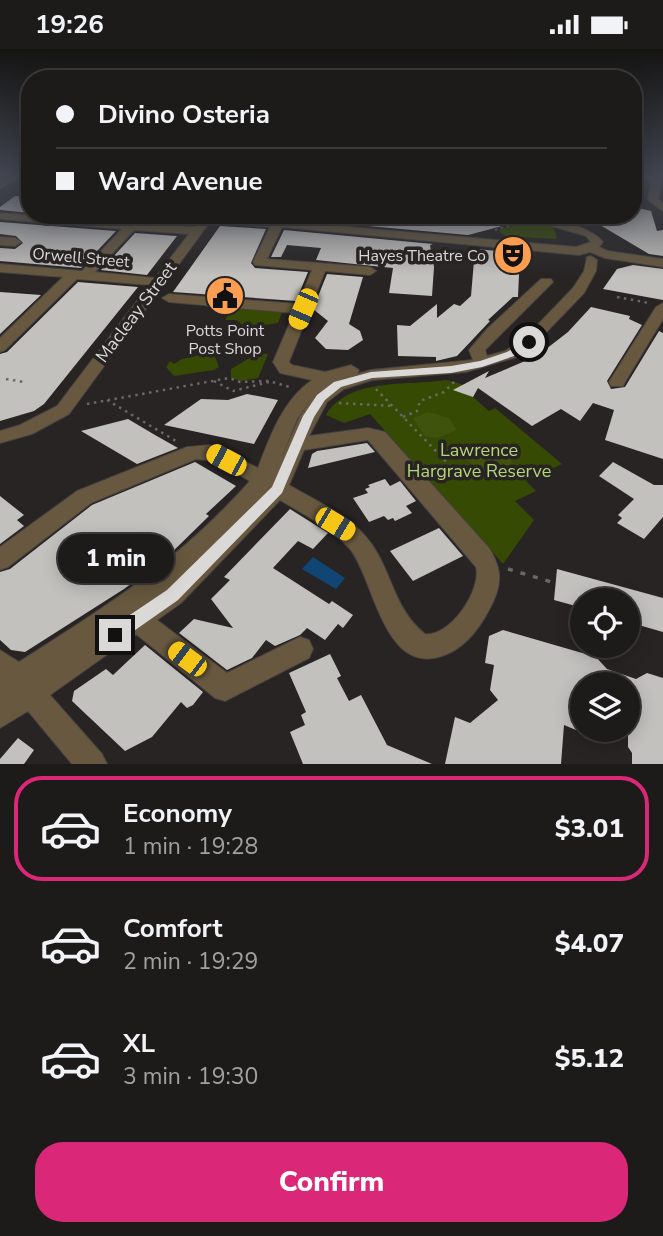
<!DOCTYPE html>
<html lang="en">
<head>
<meta charset="utf-8">
<style>
	:root { --surface:#1d1b1a; --page:#2a2827; --text:#f1f3f6; --muted:#a0a1a2; --line:#3b3939; --accent:#db2777 }
	body { margin:0; font-family:"Nunito Sans",sans-serif; background:var(--page); color:var(--text); height:100vh; display:flex; flex-direction:column; font-size:26px; white-space:nowrap }
	* { box-sizing:border-box; margin:0 }
	p { font-size:23px; color:var(--muted) }
	.icon { flex:none; width:38px; height:38px; fill:none; stroke:currentColor; stroke-width:2; stroke-linecap:round; stroke-linejoin:round }
	.map { position:relative; height:715px; overflow:hidden }
	.panel { display:flex; flex-direction:column; background:var(--surface); flex:1 }
	.panel>* { flex:none }
	.banner { position:absolute; left:21px; top:21px; width:621px; height:154px; border-radius:28px; box-shadow:0 4px 18px #0003,0 0 0 2px var(--line); display:grid; align-content:center; height:154px; padding:0 35px; background:var(--surface) }
	.controls { position:absolute; left:570px; top:539px; display:grid; gap:14px }
	.controls a { display:grid; place-items:center; width:70px; height:70px; border-radius:50%; background:var(--surface); box-shadow:0 4px 18px #0003,0 0 0 2px var(--line); font-size:35px }
	.end { position:absolute; width:32px; height:32px; margin:-16px; border:9px solid #dbd9d8; background:#111; box-shadow:0 0 0 4px #111 }
	.from { border-radius:50% }
	.bubble { position:absolute; height:49px; border-radius:24px; background:var(--surface); box-shadow:0 4px 18px #0003,0 0 0 2px var(--line); font-size:23px; font-weight:800; line-height:49px; text-align:center }
	.car { position:absolute; width:21px; height:42px; margin:-21px -10px; border-radius:9px; box-shadow:0 0 5px 2px #0007; background:linear-gradient(#f5c518 24%,#345 0 40%,#f5c518 0 76%,#345 0 86%,#f5c518 0) }
	.banner b { display:flex; align-items:center; gap:24px; height:66px; font-size:26px }
	.banner b+b { border-top:2px solid var(--line) }
	.banner i { width:18px; height:18px; background:var(--text) }
	ul { padding:12px 0 0; list-style:none }
	li { display:flex; align-items:center; gap:21px; height:105px; margin:0 14px 10px; padding:0 21px; border:4px solid transparent; border-radius:28px }
	li div { flex:1 }
	li b { display:block; font-size:26px }
	li em { font-style:normal; font-weight:800 }
	li.active { border-color:var(--accent) }
	li>.icon { width:63px; height:63px; stroke-width:1.5 }
	.primary-button { display:flex; gap:14px; margin-top:auto; padding:14px 35px }
	.primary-button a { flex:1; height:80px; border-radius:28px; background:var(--accent); color:#fff; font-size:28px; font-weight:800; line-height:80px; text-align:center }
	.status { display:flex; justify-content:space-between; align-items:center; height:49px; padding:0 35px; background:var(--surface); direction:ltr }
	.status svg { height:19px; fill:currentColor }
	.map>svg:first-child { display:block }
	.green { fill:#374a03 }
	.forest { fill:#3f530d }
	.water { fill:#114674 }
	.building { fill:#c3c1be }
	.lines { fill:none; stroke-linecap:round; stroke-linejoin:round }
	.minor-casing { stroke:#444140; stroke-width:2 }
	.path-far2 { stroke:#6a6867; stroke-width:2; stroke-dasharray:2.5 3.5; stroke-linecap:butt }
	.path-far1 { stroke:#6a6867; stroke-width:2.5; stroke-dasharray:2.5 4.5; stroke-linecap:butt }
	.path { stroke:#6a6867; stroke-width:3.5; stroke-dasharray:5 8; stroke-linecap:butt }
	.minor { fill:#67583f; fill-rule:evenodd }
	.route { fill:#dbd9d8 }
	.labels { text-anchor:middle; stroke-width:7; stroke-linejoin:round; paint-order:stroke }
	.far-poi-label { font-size:16px; fill:#dbd9d8; stroke:#272423; text-anchor:end }
	.far-street-label { font-size:16px; fill:#dbd9d8; stroke:#272423 }
	.street-label { font-size:18px; fill:#dbd9d8; stroke:#272423 }
	.park-label { font-size:18px; fill:#b5d679; stroke:#272423 }
</style>
</head>
<body>
<div class="status"><b>19:26</b><svg viewBox="0 0 49 12"><path d="M0 12V9h3v3zM5 12V6h3v6zM10 12V3h3v9zM15 12V0h3v12zM26 1h20v11H26zM47 4h2v5h-2z"/></svg></div>
<div class="map">
<svg width="663" height="715" viewBox="0 0 663 715">
	<rect width="100%" height="100%" fill="#272423"/>
	<path class="green" d="M526 173 553 178 557 188 555 190 505 187 498 181Z
		M218 257 282 263 278 274 247 279 236 271H225L228 266 215 260Z
		M213 303 219 318 214 321 174 327 166 318 170 312 174 315 182 310Z
		M258 304 268 305 258 329 241 332 231 329V320Z
		M446 331 461 335 475 344 473 348 489 362 495 359 562 415 526 432 536 442 515 452 534 471 503 515 370 365 344 374 326 366C348 328 409 337 446 331Z"/>
	<path class="forest" d="M428 363 449 369 457 381 437 389 425 387 413 369Z
		M492 394 511 402 512 418 482 423 467 411 469 405Z"/>
	<path class="water" d="M313 508 345 529 336 540 302 520Z"/>
	<path class="building" d="M15 147 30 148V164L0 161V158Z
		M634 158 651 162 657 182 663 181V207L649 205 600 176 634 169Z
		M68 166H193L186 175Z
		M247 166H491L521 172 468 186Z
		M0 173 116 182 81 219 0 212V199L15 200 23 194 16 187 0 185Z
		M220 177 266 180 251 214 255 219 308 223 296 252 173 243Z
		M284 181 433 195 430 196 434 218 432 247 389 244 393 219 316 211 321 199 287 196 281 208H271Z
		M135 184 177 187 147 226 101 221Z
		M475 200 520 204 518 248H513L488 271 490 272 457 307 436 312V308L398 307 397 276 410 277 437 255V269L454 255 460 257 471 247Z
		M633 216 663 220V251L603 240 617 220Z
		M327 225 363 228 349 275 360 282 363 291 348 301 326 300 315 289 328 272 313 260Z
		M78 233 138 238 44 355 34 362 0 372V305L7 303Z
		M0 243 41 246 0 285Z
		M591 258 630 267 629 270 642 276 607 332 611 340 625 338 659 282 663 284V410L605 391 614 361 593 354 580 372 561 360 532 377 478 339 473 348 453 341 489 322 485 329 537 307 568 283Z
		M247 345 278 351 254 395 164 376 201 350 228 351Z
		M128 370 155 386 178 399 137 415 81 382Z
		M367 394 375 403 308 419 312 405 317 402Z
		M195 413 236 437 206 465 209 467 166 509 124 540 25 603 11 601 0 591V523L10 520 92 456Z
		M613 413 654 436H663V468L644 490 617 474 622 469 618 466 634 450 599 427Z
		M385 430 390 437 400 432 416 452 406 457 412 464 395 472 393 469 388 471 384 467 369 473 353 449 368 444 365 440 370 438 368 436Z
		M0 447 24 466 17 471 24 477 0 495Z
		M290 460 328 484 313 500 298 492 273 519 329 555 332 552 353 566 343 579 338 575 325 591 307 579 300 586 275 597 266 591 252 609 227 621 179 584 194 570 233 579 211 550 230 531 224 528Z
		M439 479 463 507 413 532 390 502Z
		M557 520 663 549V583L628 573V551H583V559L554 551Z
		M503 581 596 608 607 620 636 630 647 624 663 629V715H632V704L628 698V635H583V677L576 681 564 676 561 715H445L455 668 470 674 498 651 490 641 494 616 485 614 489 587Z
		M145 596 203 643 193 656 187 659 181 653 152 688 125 702 72 652 74 642 106 620 113 626Z
		M330 605 341 627 337 629 349 652 361 646 387 696 432 715H303L290 683 305 676 301 666 306 663 289 624Z
		M18 689 34 701 24 715H0V710Z"/>
	<g class="lines">
		<defs>
			<path id="minor" d="M8 127H20L0 140V132Z
				M652 127H662L658 150 663 154V162L648 151Z
				M0 164 194 178 203 166H214L576 198 591 193 586 187 513 166C537 166 588 174 603 193L599 198 608 202 663 210V218L605 209 590 203 579 206 282 178 267 210 370 218 376 222 370 226 325 222 289 313 292 316 325 323 351 316 359 321 357 325 335 331 371 321 473 311 469 301 487 280 541 230H551L553 233 485 301 487 307 505 302 524 290 573 239 584 222 587 208 591 207 597 211 596 222 584 244 534 296 517 308 466 323 372 331 344 340 327 353 309 387 368 379 385 383 489 499C503 521 502 536 490 559 480 579 464 600 442 607 383 627 374 529 350 500 333 480 303 465 280 451L181 554 157 571 227 624 300 588 309 591 313 600 309 609 225 652 215 649 136 585 50 646 102 705 107 715H72L28 662 0 679V601L19 613C108 556 178 513 250 432L214 412 196 410 91 454 8 518 0 521V498L77 442 187 398 210 396 258 419C270 387 283 351 312 331L280 324 273 313 294 264 169 253 162 249 169 245 298 255 312 221 255 216 253 213 270 178 209 174 69 365 32 385 0 394V382L20 376 57 357 149 236 77 230 5 301 0 303V289L63 228 0 223V215L82 222 122 180 0 170ZM134 181 189 185 155 229 95 223ZM312 349 300 367 281 410 297 370ZM368 391 476 518C482 541 450 588 425 585 392 559 392 518 366 488 348 466 314 451 289 436L304 401Z
				M0 188 15 189 21 193 15 197 0 196Z
				M663 254V270L625 333 623 337H611L609 333 656 258Z"/>
		</defs>
		<use href="#minor" class="minor-casing"/>
		<path class="path-far2" d="M495 181 512 176"/>
		<path class="path-far1" d="M617 248 649 254
			M6 330 24 333
			M214 332 233 342 273 332
			M376 340 461 428
			M107 351 176 392
			M339 354 393 357
			M87 355 229 329 240 333 269 332 293 339
			M403 368 417 362 420 352 444 343 455 332"/>
		<path class="path" d="M508 520 555 534"/>
		<use href="#minor" class="minor"/>
	</g>
	<linearGradient id="sky" x2="0" y2="1"><stop stop-color="#151413"/><stop offset="0.56" stop-color="#414550"/><stop offset="1" stop-color="#414550" stop-opacity="0"/></linearGradient>
	<rect width="663" height="227" fill="url(#sky)"/>
	<path class="route" d="M529 290 532 291V295L514 307 482 318 451 324 372 329 341 338 325 351 314 368 282 444 178 551 121 591 115 593 109 591 107 586 109 580 167 541 272 438 303 367 317 346 334 333 371 323 451 317 480 312 507 303Z"/>
	<defs>
		<symbol id="theatre-disc" viewBox="-11 -11 22 22"><circle r="9.5" fill="#fb9e52" stroke="#272423"/><path d="M-5-5.5Q0-4 5-5.5V0Q5 5 0 6Q-5 5-5 0ZM-3.3-2.5H-1v1.5H-3.3ZM1-2.5H3.3v1.5H1ZM-2.8 1Q0 5.5 2.8 1Z" fill="#111"/></symbol>
		<symbol id="civic-disc" viewBox="-11 -11 22 22"><circle r="9.5" fill="#fb9e52" stroke="#272423"/><path d="M-.6-6.5H3V-4.5H.6V-3L4-1V1h2V6H-6V1h2V-1L-.6-3ZM-1.2 2.5V6h2.4V2.5Z" fill="#111"/></symbol>
	</defs>
	<g fill-rule="evenodd">
		<use href="#theatre-disc" x="491" y="184" width="44" height="44"/>
		<use href="#civic-disc" x="203" y="225" width="44" height="44"/>
	</g>
	<g class="labels">
		<g class="far-poi-label">
			<text x="486" y="212">Hayes Theatre Co</text>
			<text x="225" y="287" text-anchor="middle">Potts Point<tspan x="225" dy="18">Post Shop</tspan></text>
		</g>
		<g class="far-street-label">
			<text transform="translate(81 208) rotate(5)" y="6">Orwell Street</text>
		</g>
		<g class="street-label">
			<text transform="translate(136 263) rotate(-53)" y="6">Macleay Street</text>
		</g>
		<g class="park-label">
			<text x="479" y="407">Lawrence<tspan x="479" dy="21">Hargrave Reserve</tspan></text>
		</g>
	</g>
</svg>
<div class="controls">
<a><svg class="icon" aria-label="locate" viewBox="0 0 24 24"><circle cx="12" cy="12" r="6"/><path d="M12 2v4M12 18v4M2 12h4M18 12h4"/></svg></a>
<a><svg class="icon" aria-label="layers" viewBox="0 0 24 24"><path d="M12 4l9 5-9 5-9-5zM3 14l9 5 9-5"/></svg></a>
</div>
<i class="end from" style="left:529px;top:293px"></i>
<i class="end" style="left:115px;top:586px"></i>
<div class="bubble" style="left:58px;top:485px;width:116px">1 min</div>
<i class="car" style="left:303px;top:260px;rotate:203deg"></i>
<i class="car" style="left:226px;top:411px;rotate:298deg"></i>
<i class="car" style="left:335px;top:475px;rotate:121deg"></i>
<i class="car" style="left:187px;top:610px;rotate:307deg"></i>
<div class="banner">
<b><i class="from"></i>Divino Osteria</b>
<b><i></i>Ward Avenue</b>
</div>
</div>
<section class="panel">
<ul>
<li class="active"><svg class="icon" aria-label="car" viewBox="0 0 24 24"><path d="M5 17H2v-5l4-1 3-4h7l3 4 3 1v5h-3M9 17h6M6 11h13"/><circle cx="7" cy="17" r="2"/><circle cx="17" cy="17" r="2"/></svg><div><b>Economy</b><p>1 min · 19:28</p></div><em>$3.01</em></li>
<li><svg class="icon" aria-label="car" viewBox="0 0 24 24"><path d="M5 17H2v-5l4-1 3-4h7l3 4 3 1v5h-3M9 17h6M6 11h13"/><circle cx="7" cy="17" r="2"/><circle cx="17" cy="17" r="2"/></svg><div><b>Comfort</b><p>2 min · 19:29</p></div><em>$4.07</em></li>
<li><svg class="icon" aria-label="car" viewBox="0 0 24 24"><path d="M5 17H2v-5l4-1 3-4h7l3 4 3 1v5h-3M9 17h6M6 11h13"/><circle cx="7" cy="17" r="2"/><circle cx="17" cy="17" r="2"/></svg><div><b>XL</b><p>3 min · 19:30</p></div><em>$5.12</em></li>
</ul>
<div class="primary-button"><a>Confirm</a></div>
</section>
</body>
</html>
